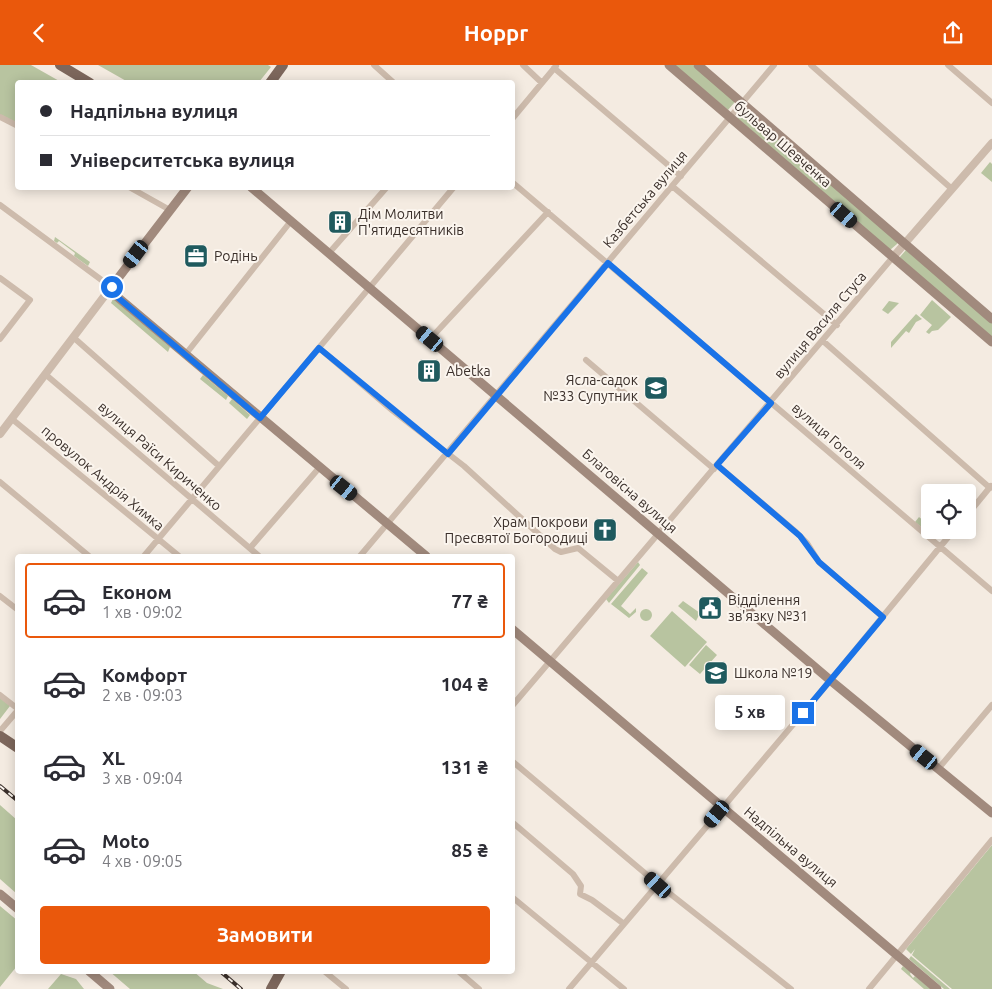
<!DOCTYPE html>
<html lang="uk">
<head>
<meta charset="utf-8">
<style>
	:root { --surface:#fff; --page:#f7f7f7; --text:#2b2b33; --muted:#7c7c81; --line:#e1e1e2; --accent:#ea580c }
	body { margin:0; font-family:Ubuntu,sans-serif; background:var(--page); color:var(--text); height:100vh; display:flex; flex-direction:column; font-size:19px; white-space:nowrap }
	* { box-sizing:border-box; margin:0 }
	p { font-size:16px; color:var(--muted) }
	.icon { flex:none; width:28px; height:28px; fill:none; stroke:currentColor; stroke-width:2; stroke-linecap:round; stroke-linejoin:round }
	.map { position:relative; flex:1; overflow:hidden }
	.panel { position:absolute; left:15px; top:489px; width:500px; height:420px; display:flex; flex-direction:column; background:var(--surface); border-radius:5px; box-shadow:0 2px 12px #0003 }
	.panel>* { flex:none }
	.guide { position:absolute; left:15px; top:15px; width:500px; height:110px; border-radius:5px; box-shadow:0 2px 12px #0003; display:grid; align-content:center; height:110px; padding:0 25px; background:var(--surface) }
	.fabs { position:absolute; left:921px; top:419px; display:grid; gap:10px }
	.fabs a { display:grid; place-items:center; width:55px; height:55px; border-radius:5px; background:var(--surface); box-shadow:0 2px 12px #0003; font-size:25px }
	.end { position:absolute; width:22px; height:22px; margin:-11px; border:6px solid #1a73e8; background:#fff; box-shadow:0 0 0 2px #fff }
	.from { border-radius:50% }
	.bubble { position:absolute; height:35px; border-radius:5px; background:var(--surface); box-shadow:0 2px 12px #0003; font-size:16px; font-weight:700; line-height:35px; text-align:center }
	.car { position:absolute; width:15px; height:30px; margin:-15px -8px; border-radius:6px; box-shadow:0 0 4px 1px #0007; background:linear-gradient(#222 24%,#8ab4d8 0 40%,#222 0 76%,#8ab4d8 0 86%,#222 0) }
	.guide b { display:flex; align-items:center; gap:18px; height:48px; font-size:19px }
	.guide b+b { border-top:1px solid var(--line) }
	.guide i { width:12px; height:12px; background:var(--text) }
	ul { padding:9px 0 0; list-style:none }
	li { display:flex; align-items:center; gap:15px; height:75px; margin:0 10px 8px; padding:0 15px; border:2px solid transparent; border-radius:5px }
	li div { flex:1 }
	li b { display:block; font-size:19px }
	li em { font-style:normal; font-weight:700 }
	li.on { border-color:var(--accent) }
	li>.icon { width:45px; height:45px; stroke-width:1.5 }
	.action { display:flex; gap:10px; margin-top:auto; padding:10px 25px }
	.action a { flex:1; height:58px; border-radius:5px; background:var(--accent); color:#fff; font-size:20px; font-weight:700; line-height:58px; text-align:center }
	header { display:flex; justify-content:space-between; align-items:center; height:65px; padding:0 25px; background:var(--accent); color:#fff; font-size:22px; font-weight:700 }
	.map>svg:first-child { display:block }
	.green { fill:#b8c4a0 }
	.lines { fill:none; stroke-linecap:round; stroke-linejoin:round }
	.minor { stroke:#cdbbac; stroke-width:6 }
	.tertiary { stroke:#cdbbac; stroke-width:8 }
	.secondary { stroke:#a18a7d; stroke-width:9 }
	.primary { stroke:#7d675c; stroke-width:10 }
	.rail-casing { stroke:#3b302b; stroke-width:4 }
	.rail { stroke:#fbf5ee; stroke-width:2; stroke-dasharray:5.5; stroke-linecap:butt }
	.route { stroke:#1a73e8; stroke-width:6 }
	.labels { text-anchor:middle; stroke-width:4; stroke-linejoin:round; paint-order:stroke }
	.street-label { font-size:14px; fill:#3b302b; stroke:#fbf5ee }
	.poi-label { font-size:14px; fill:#3b302b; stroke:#fbf5ee; text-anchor:start }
</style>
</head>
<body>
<header><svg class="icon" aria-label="back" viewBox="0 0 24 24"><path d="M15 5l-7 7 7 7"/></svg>Hoppr<svg class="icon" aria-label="share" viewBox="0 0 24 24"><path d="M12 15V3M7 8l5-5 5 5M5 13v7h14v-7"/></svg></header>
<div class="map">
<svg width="992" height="924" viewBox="0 0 992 924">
	<rect width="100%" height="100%" fill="#f4ebe1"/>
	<path class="green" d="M0 0H31L61 17 18 18 17 59 0 50Z
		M98 0H268L271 2 259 17H128Z
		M674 0H693L734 35V38L728 45Z
		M745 45 898 177 897 179 890 185 737 53Z
		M990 97 992 99V117L981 108Z
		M55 172 90 197 88 201 74 191 75 188 59 176 57 178 54 176Z
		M906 185 992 258V274L899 193Z
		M113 234 170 282 168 287 111 238Z
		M932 235 951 252 938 265 932 266 929 269 926 267 932 260 920 250Z
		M889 236 899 238 888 249 882 245Z
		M916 249 922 254 916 257 909 268 906 266 891 283V277Z
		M203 310 228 331 226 335 200 314Z
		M232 334 250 350 247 354 229 338Z
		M919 452 930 461V465L936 467 932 471 915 457Z
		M638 497 640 500 609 538 606 534Z
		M642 503 648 508 621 541 630 549 636 543V547L629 553 611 539Z
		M683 536 700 548 696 556 678 541Z
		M640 550a6 6 0 1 1 12 0a6 6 0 1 1-12 0Z
		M672 546 707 577 685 602 650 571Z
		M706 580 717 590 700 609 689 600Z
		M0 632 10 641 0 654Z
		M0 740 17 755V829L0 814Z
		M992 780V924H952L912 890 915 884 911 889 906 884Z
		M0 841 18 856 17 901 0 922Z
		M911 891 950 924H944L909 894Z
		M903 901 911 907 910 909 913 913 915 911 931 924H924L901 904Z
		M109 906H193L207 918 223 924H130Z
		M61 909 76 914 84 924H48Z"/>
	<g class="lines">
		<path class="minor" d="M374 0 394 18
			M523 0 542 18
			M811 0 952 124
			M948 0 992 38
			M554 3 681 111
			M0 52 18 61
			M512 54 556 1
			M512 117 992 526
			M672 121 837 260
			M129 122 170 145
			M0 140 111 222
			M329 188 387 122
			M0 213 30 235 0 274
			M73 272 219 401
			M430 274 548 147
			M823 276 990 423
			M319 283 393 346 464 401 555 484 561 487 578 483 617 515
			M185 290 291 156
			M586 295 714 404
			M45 309 259 491
			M12 354 179 491
			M717 400 796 467 807 478 819 497 883 552
			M0 417 89 491
			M968 449 991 421
			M250 483 319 403
			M144 491 454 122
			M360 491 774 0
			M0 531 18 545
			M0 630 18 644
			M512 641 893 192
			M0 666 18 645
			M512 696 659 820 791 924
			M938 704 992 640
			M512 757 573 809 581 821 580 829 592 835 624 859
			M512 832 624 924
			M324 906 346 924
			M458 906 479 924
			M569 924 824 623 954 465
			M869 924 992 775"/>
		<path class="tertiary" d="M893 192 992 78
			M0 369 109 225"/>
		<path class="secondary" d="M669 0 992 277
			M698 0 992 254
			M188 122 109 225 426 491
			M251 122 830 615 992 748
			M512 564 937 924
			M0 829 18 844
			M89 906 110 924"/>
		<path class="primary" d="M60 0 90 18
			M270 18 283 0
			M0 671 18 683
			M271 924 281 906"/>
		<defs>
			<path id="rail" d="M0 721 18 736
				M220 906 241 924"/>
		</defs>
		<use href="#rail" class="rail-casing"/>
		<use href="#rail" class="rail"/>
	</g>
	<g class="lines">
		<path class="route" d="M112 222 109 225 260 353 319 283 448 389 608 198 771 338 717 400 800 471 819 497 883 552 803 648"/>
	</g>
	<defs>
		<symbol id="building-square" viewBox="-11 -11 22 22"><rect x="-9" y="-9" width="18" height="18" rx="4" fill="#1f5a5e" stroke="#fbf5ee"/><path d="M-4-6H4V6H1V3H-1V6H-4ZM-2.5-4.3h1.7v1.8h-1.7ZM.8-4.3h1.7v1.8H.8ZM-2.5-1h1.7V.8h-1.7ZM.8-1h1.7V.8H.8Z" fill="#fff"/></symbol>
		<symbol id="office-square" viewBox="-11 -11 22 22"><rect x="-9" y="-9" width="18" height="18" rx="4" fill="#1f5a5e" stroke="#fbf5ee"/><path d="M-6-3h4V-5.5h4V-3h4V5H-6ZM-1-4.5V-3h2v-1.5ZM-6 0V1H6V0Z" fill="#fff"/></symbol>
		<symbol id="school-square" viewBox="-11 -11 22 22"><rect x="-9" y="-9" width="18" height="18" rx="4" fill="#1f5a5e" stroke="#fbf5ee"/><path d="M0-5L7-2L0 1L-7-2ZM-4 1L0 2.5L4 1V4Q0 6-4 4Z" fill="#fff"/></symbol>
		<symbol id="church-square" viewBox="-11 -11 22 22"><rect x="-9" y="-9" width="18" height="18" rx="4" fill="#1f5a5e" stroke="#fbf5ee"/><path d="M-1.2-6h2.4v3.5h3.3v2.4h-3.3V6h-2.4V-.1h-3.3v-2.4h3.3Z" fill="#fff"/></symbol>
		<symbol id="civic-square" viewBox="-11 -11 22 22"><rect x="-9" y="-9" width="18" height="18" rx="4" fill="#1f5a5e" stroke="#fbf5ee"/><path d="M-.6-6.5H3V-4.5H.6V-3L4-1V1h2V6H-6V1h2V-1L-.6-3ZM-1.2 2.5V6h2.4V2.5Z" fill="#fff"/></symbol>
	</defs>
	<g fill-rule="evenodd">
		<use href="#building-square" x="326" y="143" width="28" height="28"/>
		<use href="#office-square" x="182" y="177" width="28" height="28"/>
		<use href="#building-square" x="415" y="292" width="28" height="28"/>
		<use href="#school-square" x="642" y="309" width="28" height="28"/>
		<use href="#church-square" x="591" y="451" width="28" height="28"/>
		<use href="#civic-square" x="696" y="529" width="28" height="28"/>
		<use href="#school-square" x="702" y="594" width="28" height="28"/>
	</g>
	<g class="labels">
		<g class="street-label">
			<text transform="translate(783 79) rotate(41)" y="5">бульвар Шевченка</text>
			<text transform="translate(645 134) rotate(-50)" y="5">Казбетська вулиця</text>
			<text transform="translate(820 260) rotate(-50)" y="5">вулиця Василя Стуса</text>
			<text transform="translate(829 371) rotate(41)" y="5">вулиця Гоголя</text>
			<text transform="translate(160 391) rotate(41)" y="5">вулиця Раїси Кириченко</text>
			<text transform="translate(103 413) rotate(40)" y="5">провулок Андрія Химка</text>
			<text transform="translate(630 426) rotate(41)" y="5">Благовісна вулиця</text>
			<text transform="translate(791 782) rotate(40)" y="5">Надпільна вулиця</text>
		</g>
		<g class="poi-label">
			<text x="358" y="154">Дім Молитви<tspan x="358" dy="16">П'ятидесятників</tspan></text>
			<text x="214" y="196">Родінь</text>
			<text x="446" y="311">Abetka</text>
			<text x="638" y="320" text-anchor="end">Ясла-садок<tspan x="638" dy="16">№33 Супутник</tspan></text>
			<text x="588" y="462" text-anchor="end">Храм Покрови<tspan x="588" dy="16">Пресвятої Богородиці</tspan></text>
			<text x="728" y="540">Відділення<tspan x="728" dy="16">зв'язку №31</tspan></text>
			<text x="734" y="613">Школа №19</text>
		</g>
	</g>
</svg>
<div class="fabs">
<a><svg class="icon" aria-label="locate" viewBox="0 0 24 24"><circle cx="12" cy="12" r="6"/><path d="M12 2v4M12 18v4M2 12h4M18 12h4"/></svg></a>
</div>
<i class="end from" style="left:112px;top:222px"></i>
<i class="end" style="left:803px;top:648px"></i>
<div class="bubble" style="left:715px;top:630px;width:70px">5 хв</div>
<i class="car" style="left:844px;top:150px;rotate:131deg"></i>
<i class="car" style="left:136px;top:189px;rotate:217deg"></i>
<i class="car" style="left:430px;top:274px;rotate:310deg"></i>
<i class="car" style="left:344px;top:423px;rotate:129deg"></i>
<i class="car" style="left:924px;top:692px;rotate:309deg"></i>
<i class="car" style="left:717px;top:749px;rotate:220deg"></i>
<i class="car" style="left:658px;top:820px;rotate:312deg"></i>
<div class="guide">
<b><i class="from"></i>Надпільна вулиця</b>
<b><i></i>Університетська вулиця</b>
</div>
<section class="panel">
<ul>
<li class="on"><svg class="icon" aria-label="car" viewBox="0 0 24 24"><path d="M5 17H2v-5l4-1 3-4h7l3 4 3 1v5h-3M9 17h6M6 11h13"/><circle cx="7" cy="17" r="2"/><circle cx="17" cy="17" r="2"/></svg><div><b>Економ</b><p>1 хв · 09:02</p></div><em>77 ₴</em></li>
<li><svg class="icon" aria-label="car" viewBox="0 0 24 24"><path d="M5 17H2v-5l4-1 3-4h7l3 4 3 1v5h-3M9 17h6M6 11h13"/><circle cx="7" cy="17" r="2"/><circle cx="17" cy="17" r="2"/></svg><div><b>Комфорт</b><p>2 хв · 09:03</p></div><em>104 ₴</em></li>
<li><svg class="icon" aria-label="car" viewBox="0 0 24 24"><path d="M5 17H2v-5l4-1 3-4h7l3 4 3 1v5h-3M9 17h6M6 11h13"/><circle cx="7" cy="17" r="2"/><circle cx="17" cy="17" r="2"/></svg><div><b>XL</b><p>3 хв · 09:04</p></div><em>131 ₴</em></li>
<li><svg class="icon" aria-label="car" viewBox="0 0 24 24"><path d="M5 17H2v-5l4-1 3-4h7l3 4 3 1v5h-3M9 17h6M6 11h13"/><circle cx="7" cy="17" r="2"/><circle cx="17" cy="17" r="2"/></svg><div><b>Moto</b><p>4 хв · 09:05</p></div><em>85 ₴</em></li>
</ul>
<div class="action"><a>Замовити</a></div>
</section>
</div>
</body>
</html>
